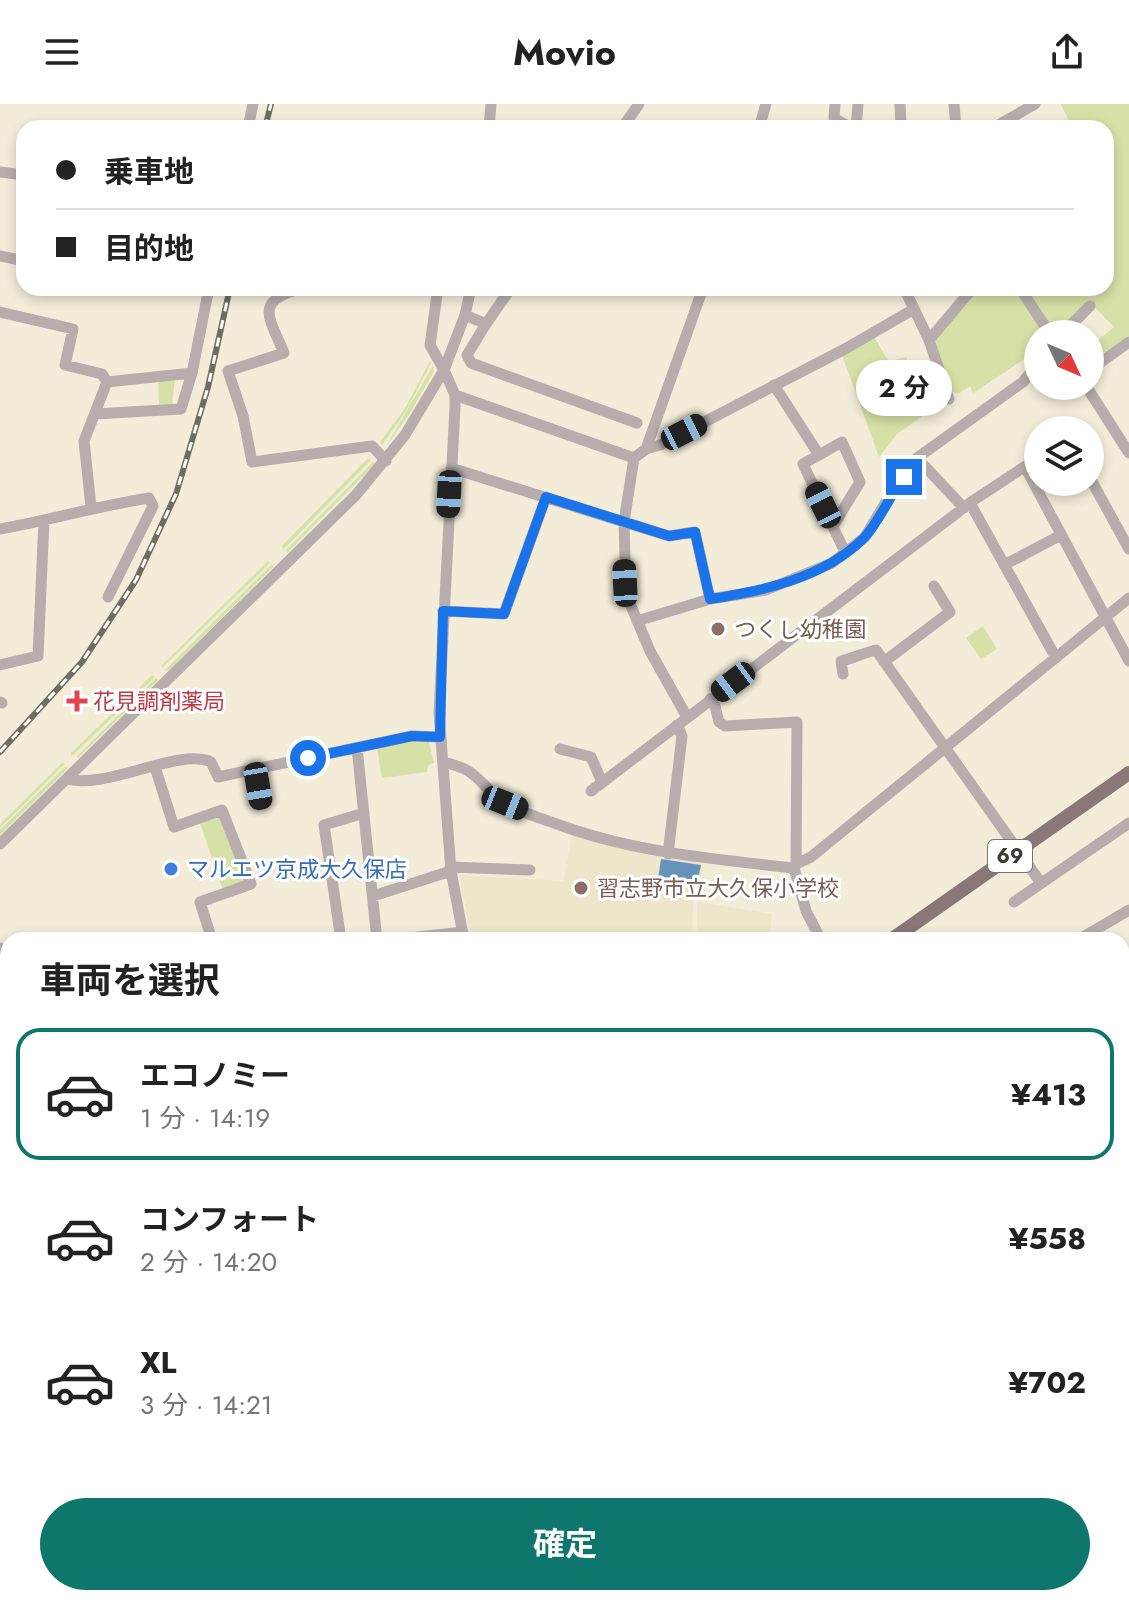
<!DOCTYPE html>
<html lang="ja">
<head>
<meta charset="utf-8">
<style>
	:root { --surface:#fff; --page:#f2f2f2; --text:#222; --muted:#767676; --line:#e0e0e0; --accent:#0f766e }
	body { margin:0; font-family:Jost,"Noto Sans JP",sans-serif; background:var(--page); color:var(--text); height:100vh; display:flex; flex-direction:column; font-size:30px; white-space:nowrap }
	* { box-sizing:border-box; margin:0 }
	p { font-size:26px; color:var(--muted) }
	.icon { flex:none; width:44px; height:44px; fill:none; stroke:currentColor; stroke-width:2; stroke-linecap:round; stroke-linejoin:round }
	.map { position:relative; flex:1; overflow:hidden }
	.panel { position:absolute; left:0px; top:828px; width:1130px; height:674px; display:flex; flex-direction:column; background:var(--surface); border-radius:24px 24px 0 0; box-shadow:0 4px 12px #0003 }
	.panel>* { flex:none }
	.guide { position:absolute; left:16px; top:16px; width:1098px; height:176px; border-radius:24px; box-shadow:0 4px 12px #0003; display:grid; align-content:center; height:176px; padding:0 40px; background:var(--surface) }
	.needle { width:52px; rotate:134deg }
	.fabs { position:absolute; left:1024px; top:216px; display:grid; gap:16px }
	.fabs a { display:grid; place-items:center; width:80px; height:80px; border-radius:50%; background:var(--surface); box-shadow:0 4px 12px #0003; font-size:40px }
	.end { position:absolute; width:36px; height:36px; margin:-18px; border:10px solid #1a73e8; background:#fff; box-shadow:0 0 0 4px #fff }
	.from { border-radius:50% }
	.bubble { position:absolute; height:56px; border-radius:28px; background:var(--surface); box-shadow:0 4px 12px #0003; font-size:26px; font-weight:700; line-height:56px; text-align:center }
	.car { position:absolute; width:24px; height:48px; margin:-24px -12px; border-radius:10px; box-shadow:0 0 6px 2px #0007; background:linear-gradient(#222 24%,#8ab4d8 0 40%,#222 0 76%,#8ab4d8 0 86%,#222 0) }
	.guide b { display:flex; align-items:center; gap:28px; height:76px; font-size:30px }
	.guide b+b { border-top:2px solid var(--line) }
	.guide i { width:20px; height:20px; background:var(--text) }
	ul { padding:0; list-style:none }
	li { display:flex; align-items:center; gap:24px; height:132px; margin:0 16px 12px; padding:0 24px; border:4px solid transparent; border-radius:24px }
	li div { flex:1 }
	li b { display:block; font-size:30px }
	li em { font-style:normal; font-weight:700 }
	li.selected { border-color:var(--accent) }
	li>.icon { width:72px; height:72px; stroke-width:1.5 }
	h2 { padding:0 40px; font-size:36px; line-height:96px }
	.button { display:flex; gap:16px; margin-top:auto; padding:16px 40px }
	.button a { flex:1; height:92px; border-radius:48px; background:var(--accent); color:#fff; font-size:32px; font-weight:700; line-height:92px; text-align:center }
	header { display:flex; justify-content:space-between; align-items:center; height:104px; padding:0 40px; background:var(--surface); font-size:36px; font-weight:700 }
	.map>svg:first-child { display:block }
	.built { fill:#eee6ca }
	.green { fill:#d7e0a6 }
	.water { fill:#6593ba }
	.lines { fill:none; stroke-linecap:round; stroke-linejoin:round }
	.minor { stroke:#b7adad; stroke-width:11 }
	.major { stroke:#8a7778; stroke-width:14 }
	.rail-casing { stroke:#6f6c61; stroke-width:6 }
	.rail { stroke:#fff; stroke-width:3; stroke-dasharray:9; stroke-linecap:butt }
	.route { stroke:#1a73e8; stroke-width:10 }
	.education-dot { fill:#8d6e63; stroke:#fff; stroke-width:3 }
	.health-dot { fill:#e0444e; stroke:#fff; stroke-width:3 }
	.shop-dot { fill:#3f7fe0; stroke:#fff; stroke-width:3 }
	.labels { text-anchor:middle; stroke-width:6; stroke-linejoin:round; paint-order:stroke }
	.shield { fill:#fff; stroke:#777670; stroke-width:2 }
	.shield-label { font-size:20px; font-weight:bold; fill:#3d3b33 }
	.education-label { font-size:22px; fill:#785e54; stroke:#fff; text-anchor:start }
	.health-label { font-size:22px; fill:#be3a42; stroke:#fff; text-anchor:start }
	.shop-label { font-size:22px; fill:#366cbe; stroke:#fff; text-anchor:start }
</style>
</head>
<body>
<header><svg class="icon" aria-label="menu" viewBox="0 0 24 24"><path d="M4 6h16M4 12h16M4 18h16"/></svg>Movio<svg class="icon" aria-label="share" viewBox="0 0 24 24"><path d="M12 15V3M7 8l5-5 5 5M5 13v7h14v-7"/></svg></header>
<div class="map">
<svg width="1129" height="1501" viewBox="0 0 1129 1501">
	<rect width="100%" height="100%" fill="#f3ecd9"/>
	<path class="built" d="M572 729 704 757 698 791 693 797 692 836H471L460 771 564 777Z
		M697 798 772 810 769 836H697Z
		M616 1494H862L860 1501H607Z"/>
	<path class="green" d="M1061 0H1129V232L1090 258V243L1114 223 1089 197 1054 229 1024 184H1106V24H1072Z
		M978 184H1017L1046 230H1038V246L973 289 970 282 958 290 949 286 934 235Z
		M874 233 889 258 906 253 911 264 933 257 946 295 897 330 879 353 842 251Z
		M430 257 431 259 406 307 382 341 380 338 404 306Z
		M433 262 434 267 410 309 385 344Z
		M175 274 172 302H159L158 275Z
		M368 354 371 356 283 446 282 442Z
		M374 357 375 360 287 449 286 446Z
		M268 457 270 459 162 564 161 562Z
		M272 460 273 463 168 567 165 566Z
		M983 522 997 545 981 555 966 534Z
		M152 571 155 573 72 652 71 649Z
		M156 574 158 576 78 654 76 653Z
		M428 635 434 659 428 661 427 668 382 674 377 644Z
		M63 658 65 660 0 724V720Z
		M66 662 68 664 0 731V726Z
		M220 712 244 777 223 786 200 719Z"/>
	<path class="water" d="M661 755 701 761 697 780 658 775Z"/>
	<g class="lines">
		<path class="minor" d="M835 0 834 14 851 24
			M900 0 901 24
			M954 0 956 24
			M248 24 253 0
			M489 24 491 0
			M622 24 639 0
			M759 24 766 0
			M856 24 858 0
			M993 24 1035 0
			M0 68 24 71
			M0 152 24 157
			M303 184C254 197 268 211 284 249L228 267 243 312 252 358 372 342 386 357
			M438 184 430 241 444 266
			M904 184 929 236 949 295
			M1020 184 1050 230
			M0 208 73 225 65 261 102 270 107 278
			M465 211 486 220 511 184
			M486 220 467 251 471 259 637 319
			M1062 230 1090 202
			M929 236 973 184
			M444 266 465 211 471 184
			M1090 266 1129 238
			M107 278 192 269 209 184
			M774 281 819 351
			M1086 282 1129 349
			M455 291 634 354
			M95 310 181 305 192 269
			M646 345 660 341 845 245 914 205
			M917 354 964 404
			M1025 363 1129 557
			M451 364 669 432 695 428 710 495
			M1090 374 1129 445
			M970 399 1056 554
			M91 403 84 337 107 278
			M833 422 860 378 842 338 803 360 845 448
			M0 425C50 416 98 402 149 394L153 402 108 493
			M1004 461 1061 431
			M443 507 504 510 546 393
			M637 517 710 495 766 486 832 459 865 433 890 391 917 354 1023 278 1038 259
			M885 557 950 508 934 482
			M0 561 38 552 44 417
			M843 570 841 557C854 554 863 549 876 546L1041 779
			M710 595 715 602 719 618 725 622 797 618 796 760
			M0 598 2 599
			M687 613 650 547 626 490 624 418 634 354 646 345 703 184
			M357 644 377 836
			M560 645 591 653 602 678
			M443 658C482 667 476 679 503 697 517 707 537 713 554 719 631 748 712 755 794 764L796 760 811 753 1129 494
			M155 663 174 723 222 706 251 780 200 798 212 836
			M255 665 261 700
			M67 675C106 686 180 643 211 658L218 673 412 632 440 633
			M591 687 974 396 1038 354
			M0 740 356 391 405 331 444 266 455 291V303L439 609 451 767 464 836
			M668 750 682 632 677 621
			M450 763 530 766
			M794 764 806 807 821 836
			M373 792 451 767
			M1014 798 1129 719
			M341 836 324 721 364 709
			M391 836 463 828
			M1078 836 1129 806
			M0 844 8 867
			M1122 901 1129 897
			M1122 965 1129 961
			M1122 993 1129 989
			M0 1007 8 1004
			M1122 1207 1129 1211
			M0 1264 8 1261
			M0 1318 8 1340
			M1122 1327 1129 1322
			M1122 1371 1129 1367
			M1122 1430 1129 1425
			M1122 1460 1129 1471
			M74 1494 77 1501
			M247 1494 250 1501
			M466 1494 467 1501
			M573 1494 574 1501
			M890 1494 895 1501
			M952 1494 957 1497 961 1494
			M973 1494 975 1501
			M1094 1494 1098 1501
			M301 1501 317 1494
			M381 1501 382 1494
			M585 1501 594 1494
			M871 1501 873 1494"/>
		<path class="major" d="M891 836 1129 669
			M0 1477 8 1472"/>
		<defs>
			<path id="rail" d="M265 24 271 0
				M0 648 82 558 136 476 176 390 208 283 230 184"/>
		</defs>
		<use href="#rail" class="rail-casing"/>
		<use href="#rail" class="rail"/>
	</g>
	<g class="lines">
		<path class="route" d="M308 654 412 632 440 633 443 507 504 510 546 393 669 432 695 428 710 495C763 487 823 474 863 435 878 420 890 391 904 373"/>
	</g>
	<g class="education-dot">
		<circle cx="718" cy="525" r="8"/>
		<circle cx="581" cy="784" r="8"/>
	</g>
	<path class="health-dot" d="M73 585h8v8h8v8h-8v8h-8v-8h-8v-8h8z"/>
	<circle class="shop-dot" cx="171" cy="765" r="8"/>
	<g class="labels">
		<rect class="shield" x="988" y="736" width="44" height="32" rx="6"/>
		<g class="shield-label">
			<text x="1010" y="759">69</text>
		</g>
		<g class="education-label">
			<text x="734" y="533">つくし幼稚園</text>
			<text x="597" y="792">習志野市立大久保小学校</text>
		</g>
		<g class="health-label">
			<text x="93" y="605">花見調剤薬局</text>
		</g>
		<g class="shop-label">
			<text x="187" y="773">マルエツ京成大久保店</text>
		</g>
	</g>
</svg>
<div class="fabs">
<a><svg class="needle" viewBox="-14 -14 28 28"><path d="M0-13l5 13h-10z" fill="#e53935"/><path d="M0 13l5-13h-10z" fill="#767676"/></svg></a>
<a><svg class="icon" aria-label="layers" viewBox="0 0 24 24"><path d="M12 4l9 5-9 5-9-5zM3 14l9 5 9-5"/></svg></a>
</div>
<i class="end from" style="left:308px;top:654px"></i>
<i class="end" style="left:904px;top:373px"></i>
<div class="bubble" style="left:856px;top:256px;width:96px">2 分</div>
<i class="car" style="left:684px;top:328px;rotate:63deg"></i>
<i class="car" style="left:449px;top:390px;rotate:183deg"></i>
<i class="car" style="left:823px;top:401px;rotate:334deg"></i>
<i class="car" style="left:625px;top:479px;rotate:357deg"></i>
<i class="car" style="left:733px;top:578px;rotate:233deg"></i>
<i class="car" style="left:258px;top:682px;rotate:170deg"></i>
<i class="car" style="left:505px;top:699px;rotate:112deg"></i>
<div class="guide">
<b><i class="from"></i>乗車地</b>
<b><i></i>目的地</b>
</div>
<section class="panel">
<h2>車両を選択</h2>
<ul>
<li class="selected"><svg class="icon" aria-label="car" viewBox="0 0 24 24"><path d="M5 17H2v-5l4-1 3-4h7l3 4 3 1v5h-3M9 17h6M6 11h13"/><circle cx="7" cy="17" r="2"/><circle cx="17" cy="17" r="2"/></svg><div><b>エコノミー</b><p>1 分 · 14:19</p></div><em>¥413</em></li>
<li><svg class="icon" aria-label="car" viewBox="0 0 24 24"><path d="M5 17H2v-5l4-1 3-4h7l3 4 3 1v5h-3M9 17h6M6 11h13"/><circle cx="7" cy="17" r="2"/><circle cx="17" cy="17" r="2"/></svg><div><b>コンフォート</b><p>2 分 · 14:20</p></div><em>¥558</em></li>
<li><svg class="icon" aria-label="car" viewBox="0 0 24 24"><path d="M5 17H2v-5l4-1 3-4h7l3 4 3 1v5h-3M9 17h6M6 11h13"/><circle cx="7" cy="17" r="2"/><circle cx="17" cy="17" r="2"/></svg><div><b>XL</b><p>3 分 · 14:21</p></div><em>¥702</em></li>
</ul>
<div class="button"><a>確定</a></div>
</section>
</div>
</body>
</html>
